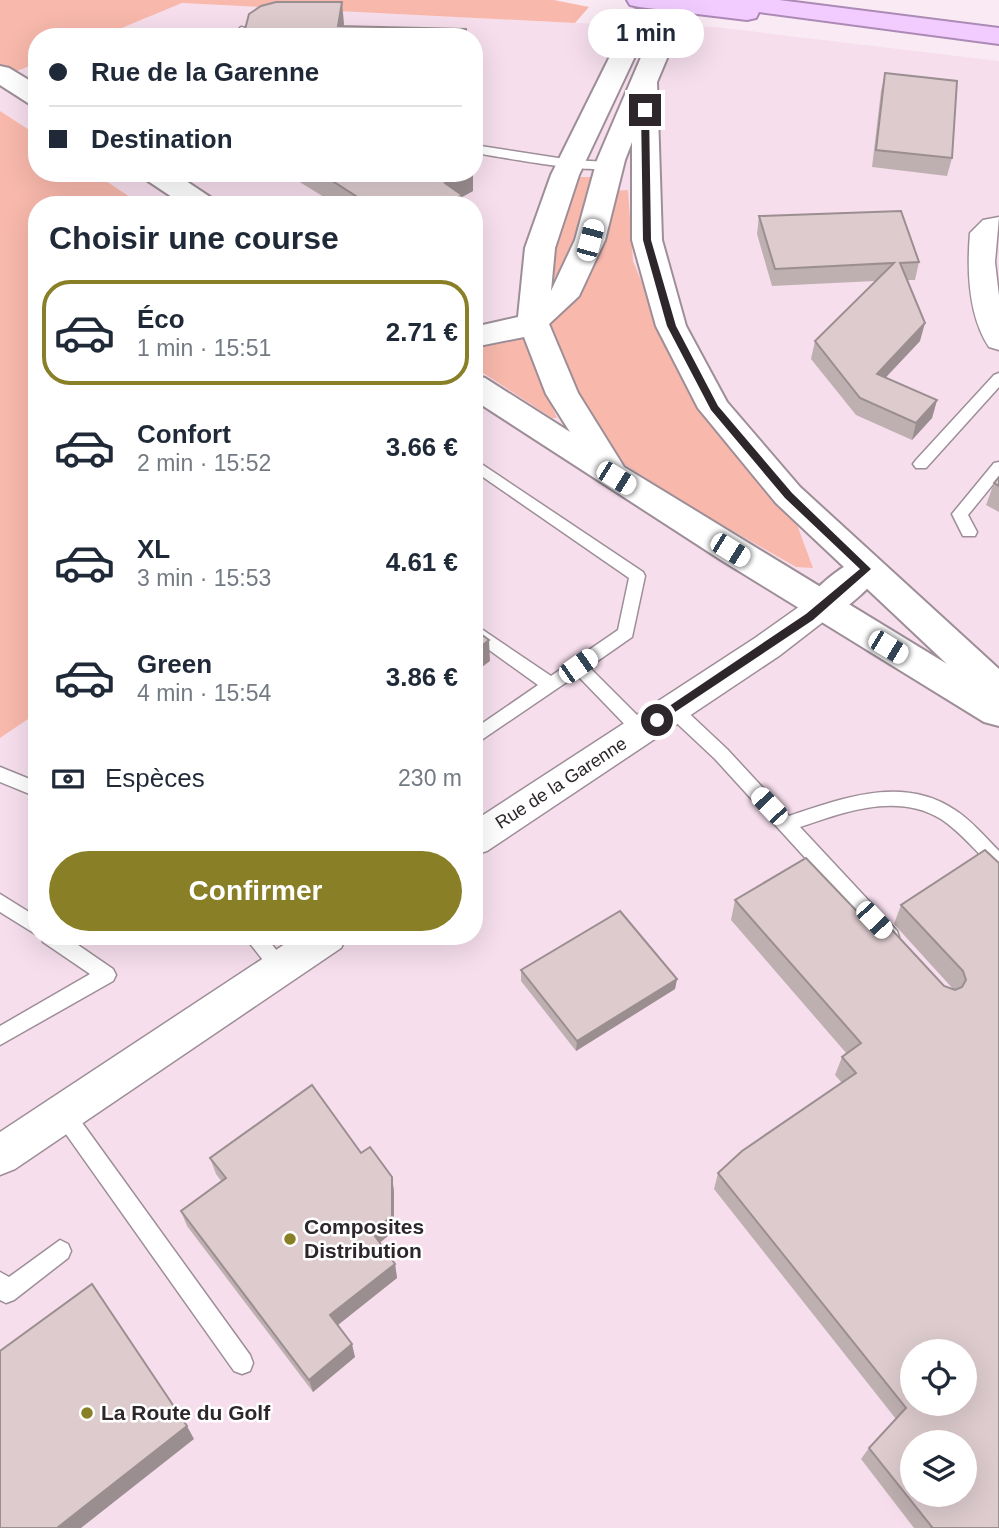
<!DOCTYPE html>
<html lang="fr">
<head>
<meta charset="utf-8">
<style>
	:root { --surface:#fff; --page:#f2f2f3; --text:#1f2937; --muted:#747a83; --line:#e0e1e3; --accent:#887f26 }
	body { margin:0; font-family:Arial,sans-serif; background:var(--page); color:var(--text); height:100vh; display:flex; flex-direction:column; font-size:26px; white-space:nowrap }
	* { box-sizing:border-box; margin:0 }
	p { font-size:23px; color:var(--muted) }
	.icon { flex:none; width:38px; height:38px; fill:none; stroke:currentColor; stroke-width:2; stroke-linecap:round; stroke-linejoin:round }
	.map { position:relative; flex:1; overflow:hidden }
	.details { position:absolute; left:28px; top:196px; width:455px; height:749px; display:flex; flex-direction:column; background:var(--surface); border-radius:28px; box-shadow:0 7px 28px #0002 }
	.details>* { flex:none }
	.top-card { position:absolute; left:28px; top:28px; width:455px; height:154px; border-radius:28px; box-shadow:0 7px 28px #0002; display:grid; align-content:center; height:154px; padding:0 21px; background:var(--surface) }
	.fabs { position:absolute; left:900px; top:1339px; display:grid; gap:14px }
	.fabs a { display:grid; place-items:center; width:77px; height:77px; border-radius:50%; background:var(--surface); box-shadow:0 7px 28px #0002; font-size:35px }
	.end { position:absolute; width:32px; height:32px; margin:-16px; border:9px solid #2d272b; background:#fff; box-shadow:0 0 0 4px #fff }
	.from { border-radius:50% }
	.bubble { position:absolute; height:49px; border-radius:24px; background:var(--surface); box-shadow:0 7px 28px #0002; font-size:23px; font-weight:800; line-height:49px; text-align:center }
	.car { position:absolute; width:21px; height:42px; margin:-21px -10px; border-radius:9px; box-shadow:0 0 5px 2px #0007; background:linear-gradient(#fff 24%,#345 0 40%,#fff 0 76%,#345 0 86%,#fff 0) }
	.top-card b { display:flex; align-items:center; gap:24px; height:66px; font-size:26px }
	.top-card b+b { border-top:2px solid var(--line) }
	.top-card i { width:18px; height:18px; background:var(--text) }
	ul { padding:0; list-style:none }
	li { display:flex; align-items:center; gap:21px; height:105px; margin:0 14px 10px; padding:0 7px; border:4px solid transparent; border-radius:28px }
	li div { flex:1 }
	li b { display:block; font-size:26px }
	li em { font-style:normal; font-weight:800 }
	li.active { border-color:var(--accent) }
	li>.icon { width:63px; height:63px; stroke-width:1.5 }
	h2 { padding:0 21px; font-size:32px; line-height:84px }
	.pay { display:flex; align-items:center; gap:18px; height:77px; padding:0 21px; font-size:26px }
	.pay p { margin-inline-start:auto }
	.button { display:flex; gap:14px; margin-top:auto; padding:14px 21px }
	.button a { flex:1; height:80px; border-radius:42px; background:var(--accent); color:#fff; font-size:28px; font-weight:800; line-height:80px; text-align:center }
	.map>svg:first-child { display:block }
	.built { fill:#f6deec; fill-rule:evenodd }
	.green { fill:#f8b8ac }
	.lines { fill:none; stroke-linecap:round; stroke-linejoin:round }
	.service-casing { stroke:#9d8e97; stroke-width:3 }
	.minor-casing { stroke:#9d8e97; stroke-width:3 }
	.tertiary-casing { stroke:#9d8e97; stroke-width:4 }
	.secondary-casing { stroke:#9d8e97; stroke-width:4 }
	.trunk-casing { stroke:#ab8ab5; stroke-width:4 }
	.service { fill:#fff; fill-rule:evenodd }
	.minor { fill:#fff; fill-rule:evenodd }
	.tertiary { fill:#fff; fill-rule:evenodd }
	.secondary { fill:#fff; fill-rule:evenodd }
	.trunk { fill:#f2ccff; fill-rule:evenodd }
	.wall { fill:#beafb1 }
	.shaded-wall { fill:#9b8e90 }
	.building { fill:#ddcbce; stroke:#9b8e90; stroke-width:2; fill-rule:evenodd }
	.route { fill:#2d272b }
	.poi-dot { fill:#887f26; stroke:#fff; stroke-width:2.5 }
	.labels { text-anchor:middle; stroke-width:5; stroke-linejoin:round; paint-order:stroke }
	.street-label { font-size:18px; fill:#2d272b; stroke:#fff }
	.near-poi-label { font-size:21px; font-weight:bold; fill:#2d272b; stroke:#fff; text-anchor:start }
</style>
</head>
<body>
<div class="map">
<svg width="999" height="1528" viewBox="0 0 999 1528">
	<rect width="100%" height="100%" fill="#faeaf3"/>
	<path class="built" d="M182 3 575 23 715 27 999 61V1528H0V738L37 713V936H474V205H142L94 173H474V37H100ZM912 1351H964V1404H912ZM912 1442H964V1494H912Z
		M37 63V135L0 111V78Z"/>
	<path class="green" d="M0 0H554L589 7 575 23 182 3 100 37H37V63L0 78Z
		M0 111 37 135V173H94L142 205H37V713L0 738Z
		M580 177H591L581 238 544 294V262Z
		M628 190 633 261 667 343 730 447 796 522 813 568 796 567 681 501 615 458 563 371 550 325 560 312 611 191Z
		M523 339 557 418H552L474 367V349Z"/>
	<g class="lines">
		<defs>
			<path id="service" d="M241 27 251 29 244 37H231Z
				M474 145 571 160 609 162 615 166C601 177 498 156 474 153Z
				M999 373V387L926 468H916L913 464 916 460 994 375Z
				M999 462V477L968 515 977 532 975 536H963L952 514 994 463Z
				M480 463 643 572 645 576 632 637 589 667 647 725 650 730 647 735H635L577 675 474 745V729L538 685 474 639V624L551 676 618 630 629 578 480 475 474 477V465Z
				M673 702 679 704 727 749 789 816C843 798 903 775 955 810 972 821 985 837 999 851V870L993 867C976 852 961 832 941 819 897 792 844 812 800 827L897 931 899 937 897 943 890 945 883 943 715 759 667 714 664 709 667 704Z
				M0 767 37 782V797L0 782Z
				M0 894 37 917V935L0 912Z
				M41 936H65L113 969 116 975 113 981 0 1045V1026L90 974 43 942Z
				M244 936H265L291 968 288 974 281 976 274 974Z
				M63 1104 70 1106 250 1355 253 1363 250 1371 242 1374 234 1371 56 1120 53 1113 56 1106Z
				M60 1240 68 1244 71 1251 68 1258 14 1300 6 1303 0 1300V1272L9 1277Z"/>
			<path id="minor" d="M999 217 995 262 999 296V350L989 347C968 315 967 270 970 233L983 220Z
				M821 595 832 599 837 607 832 615 779 656 487 851 474 855V821L755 638 810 599Z
				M297 936H347L341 948 15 1169 0 1175V1132Z"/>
			<path id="tertiary" d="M866 556 878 560 883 569C876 583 840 616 825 619 819 620 814 618 808 616L803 607C814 587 844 563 866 556Z"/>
			<path id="secondary" d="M642 9 651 11 654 16 579 175 555 248 551 291 575 240 597 160 657 20 661 15 670 12 679 15 683 20 657 82 662 240 686 326 727 402 800 487 999 669V726L984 722 721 560 474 400V375L485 378 570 432 546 394 524 337 474 347V327L518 317 525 248 551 175 630 16 633 11ZM632 142V240L656 326 698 408 776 503 947 664 624 467 578 393 549 324 579 296 605 240 625 160Z
				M0 66 9 68 37 85V105L28 103 0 85Z
				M141 173H174L213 199 217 205H184L145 179Z"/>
			<path id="trunk" d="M627 0H779L999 28V44L759 12 756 18 747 20 639 7 630 5Z"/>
		</defs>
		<use href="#service" class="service-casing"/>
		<use href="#minor" class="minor-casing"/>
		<use href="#tertiary" class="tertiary-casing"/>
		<use href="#secondary" class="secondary-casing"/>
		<use href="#trunk" class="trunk-casing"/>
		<use href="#service" class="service"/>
		<use href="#minor" class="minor"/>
		<use href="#tertiary" class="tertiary"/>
		<use href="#secondary" class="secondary"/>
		<use href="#trunk" class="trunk"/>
	</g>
	<path class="wall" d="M885 73 952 158 947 176 872 167 881 91Z
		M298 173H473V191L462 197V205H337L298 181Z
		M759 216 919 262 915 280H907L920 341 886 377 937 400 932 418 912 440 856 415 811 359 815 341 875 281 772 286 757 234Z
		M999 477V512L986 505 994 483Z
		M985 850 999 1528H914L861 1459 869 1448 896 1419 714 1189 718 1173 842 1083 835 1075 842 1057 847 1054 731 920 735 900 870 925 944 986 954 990 894 924 901 905Z
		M521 970 677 979 675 989 576 1051 521 981Z
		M361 1153 392 1177 394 1192V1231L380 1243 395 1264 397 1278 337 1325 355 1357 313 1392 187 1226 181 1211 222 1182 216 1174 210 1158Z"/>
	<path class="shaded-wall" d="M342 2 344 24 342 37 338 26Z
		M464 173H473V191L462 197V205H445V183Z
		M925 323 920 341 873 391 877 374Z
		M937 400 932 418 912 440 916 423Z
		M489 640 490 661 474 673V652Z
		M477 678 478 699 474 701V680Z
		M677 979 675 989 576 1051 577 1041Z
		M392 1177 394 1192V1231L374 1247 372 1232Z
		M395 1264 397 1278 333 1329 330 1315Z
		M352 1344 355 1357 313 1392 309 1380Z
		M187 1426 194 1439 81 1528H57Z"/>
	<path class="building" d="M276 2H342L338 26 466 29 465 37H243L249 14 261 6Z
		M885 73 957 81 952 158 876 150Z
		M320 173H464L445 183 462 195 445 205H370Z
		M901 211 919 262 900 263 925 323 877 374 937 400 916 423 860 398 815 341 894 263 775 269 759 216Z
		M999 477V486L994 483Z
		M474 629 489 640 474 652Z
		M985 850 999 863V1528H931L932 1527 869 1448 906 1408 718 1173 742 1151 856 1073 842 1057 861 1043 735 900 806 858 870 925 881 918 944 986 955 990 962 987 966 980 963 971 901 905ZM912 1351H964V1404H912ZM912 1442H964V1494H912Z
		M620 911 677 979 577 1041 521 970Z
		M312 1085 361 1153 370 1147 392 1177V1216L372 1232 395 1264 330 1315 352 1344 309 1380 181 1211 226 1178 210 1158Z
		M92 1284 187 1426 57 1528H0V1351Z"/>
	<path class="route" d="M645 108 649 110 651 240 676 326 718 406 792 493 871 569 813 620 657 724 652 720 653 717 806 614 860 569 785 498 711 410 667 326 643 240 641 110Z"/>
	<g class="poi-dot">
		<circle cx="290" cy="1239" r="7"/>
		<circle cx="87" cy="1413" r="7"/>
	</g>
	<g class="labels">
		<g class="street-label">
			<text transform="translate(561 783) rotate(-33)" y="6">Rue de la Garenne</text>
		</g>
		<g class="near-poi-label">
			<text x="304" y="1234">Composites<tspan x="304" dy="24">Distribution</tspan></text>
			<text x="101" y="1420">La Route du Golf</text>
		</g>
	</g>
</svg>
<div class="fabs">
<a><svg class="icon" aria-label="locate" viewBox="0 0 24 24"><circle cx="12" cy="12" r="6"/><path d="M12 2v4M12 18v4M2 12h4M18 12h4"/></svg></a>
<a><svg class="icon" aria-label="layers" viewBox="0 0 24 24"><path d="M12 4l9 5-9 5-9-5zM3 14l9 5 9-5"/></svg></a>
</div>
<i class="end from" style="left:657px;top:720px"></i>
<i class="end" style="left:645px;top:110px"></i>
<div class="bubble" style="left:588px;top:9px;width:116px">1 min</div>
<i class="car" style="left:590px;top:240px;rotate:15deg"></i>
<i class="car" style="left:616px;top:478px;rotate:122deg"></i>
<i class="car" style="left:730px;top:550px;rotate:122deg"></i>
<i class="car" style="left:888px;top:647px;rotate:121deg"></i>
<i class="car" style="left:578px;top:666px;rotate:55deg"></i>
<i class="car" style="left:769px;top:806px;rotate:317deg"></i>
<i class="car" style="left:874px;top:920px;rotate:137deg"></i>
<div class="top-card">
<b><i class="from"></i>Rue de la Garenne</b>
<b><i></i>Destination</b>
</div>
<section class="details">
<h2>Choisir une course</h2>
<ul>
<li class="active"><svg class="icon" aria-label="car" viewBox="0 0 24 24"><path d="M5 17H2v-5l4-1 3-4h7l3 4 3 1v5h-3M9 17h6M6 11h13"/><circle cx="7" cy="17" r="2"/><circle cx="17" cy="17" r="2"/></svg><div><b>Éco</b><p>1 min · 15:51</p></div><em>2.71 €</em></li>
<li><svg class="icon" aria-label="car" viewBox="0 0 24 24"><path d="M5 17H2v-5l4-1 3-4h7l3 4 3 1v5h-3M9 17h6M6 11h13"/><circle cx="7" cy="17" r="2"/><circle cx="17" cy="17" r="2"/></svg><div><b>Confort</b><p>2 min · 15:52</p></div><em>3.66 €</em></li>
<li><svg class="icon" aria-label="car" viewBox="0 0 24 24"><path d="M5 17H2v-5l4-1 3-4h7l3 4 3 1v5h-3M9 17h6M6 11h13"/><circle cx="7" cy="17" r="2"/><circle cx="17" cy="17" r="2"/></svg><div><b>XL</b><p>3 min · 15:53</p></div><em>4.61 €</em></li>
<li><svg class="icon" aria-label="car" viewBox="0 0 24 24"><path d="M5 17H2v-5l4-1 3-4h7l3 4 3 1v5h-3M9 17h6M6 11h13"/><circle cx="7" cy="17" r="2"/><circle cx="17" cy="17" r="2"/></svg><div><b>Green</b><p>4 min · 15:54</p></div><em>3.86 €</em></li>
</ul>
<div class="pay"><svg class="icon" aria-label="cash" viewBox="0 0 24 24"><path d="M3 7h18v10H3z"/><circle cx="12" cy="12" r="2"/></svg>Espèces<p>230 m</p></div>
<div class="button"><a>Confirmer</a></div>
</section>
</div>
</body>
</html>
